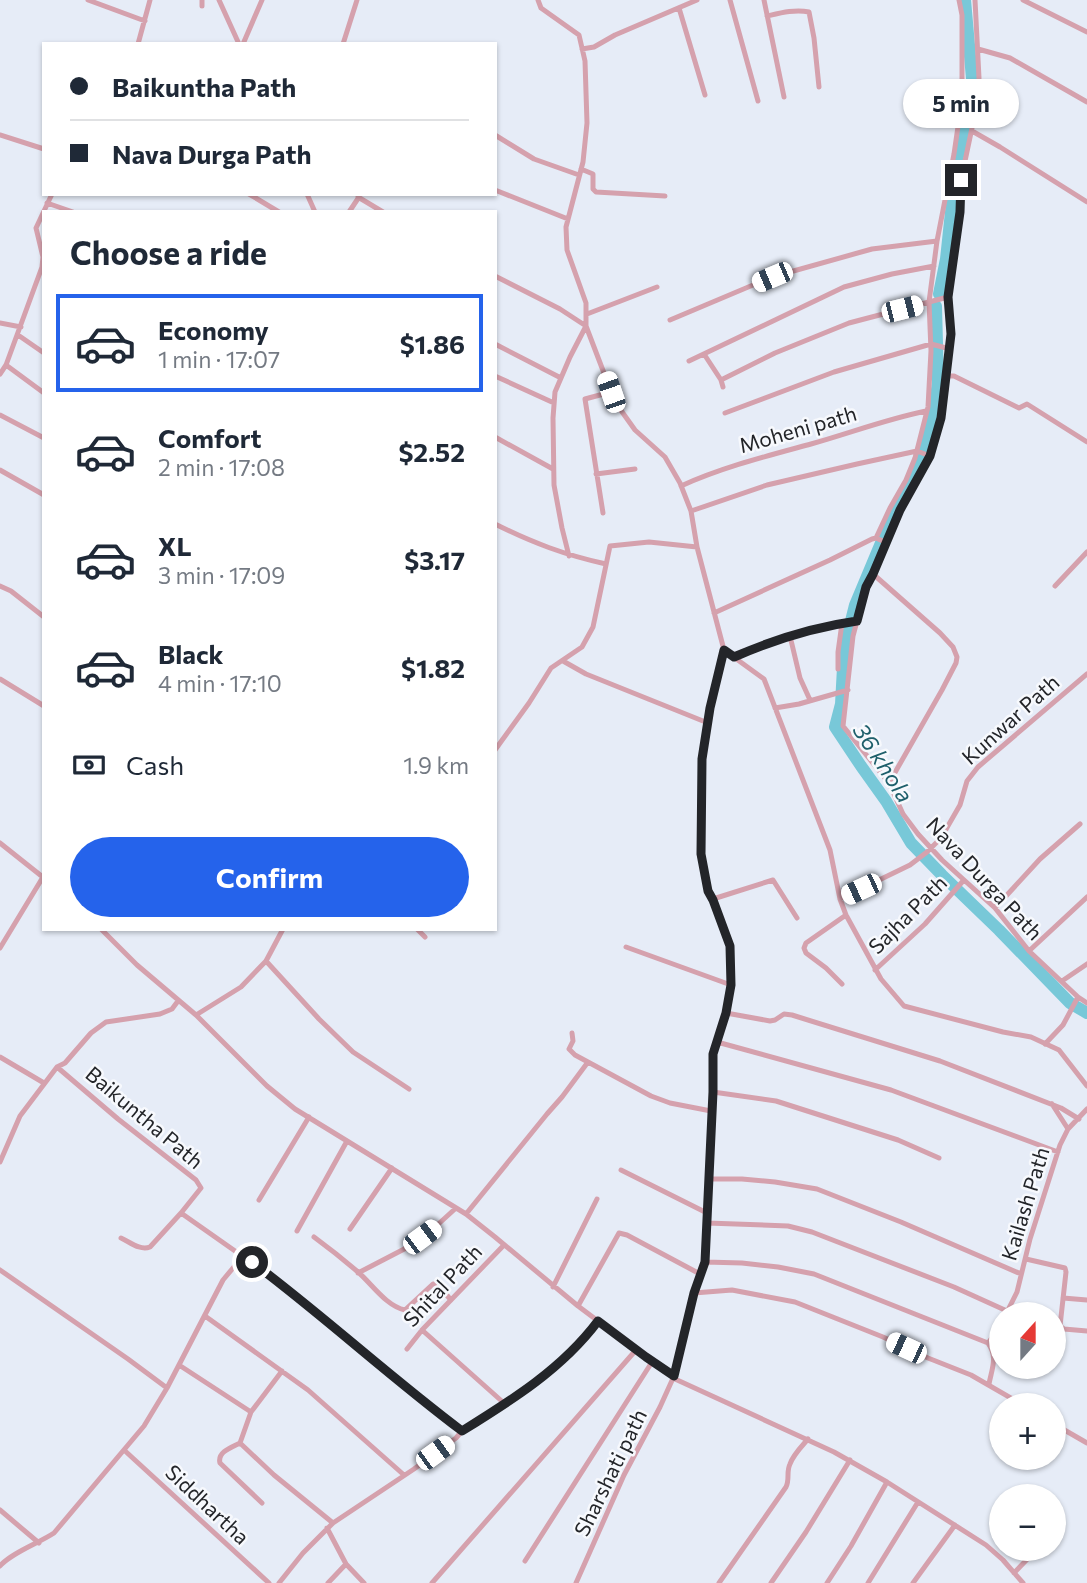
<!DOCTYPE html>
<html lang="en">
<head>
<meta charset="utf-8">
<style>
	:root { --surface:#fff; --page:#f2f2f3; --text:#1f2937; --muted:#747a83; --line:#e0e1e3; --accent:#2563eb }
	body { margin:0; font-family:Commissioner,sans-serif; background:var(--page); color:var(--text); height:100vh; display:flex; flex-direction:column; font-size:26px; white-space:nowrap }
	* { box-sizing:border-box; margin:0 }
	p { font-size:23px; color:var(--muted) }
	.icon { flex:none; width:38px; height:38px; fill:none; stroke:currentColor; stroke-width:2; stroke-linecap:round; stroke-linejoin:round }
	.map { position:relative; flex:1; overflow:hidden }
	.details { position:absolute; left:42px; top:210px; width:455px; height:721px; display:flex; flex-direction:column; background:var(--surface); border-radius:0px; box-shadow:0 2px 5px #0004 }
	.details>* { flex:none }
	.top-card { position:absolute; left:42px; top:42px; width:455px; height:154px; border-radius:0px; box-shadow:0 2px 5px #0004; display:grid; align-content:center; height:154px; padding:0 28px; background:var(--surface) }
	.needle { width:46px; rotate:21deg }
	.fabs { position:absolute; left:989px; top:1302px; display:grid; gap:14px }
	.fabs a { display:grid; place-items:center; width:77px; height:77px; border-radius:50%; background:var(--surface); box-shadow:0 2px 5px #0004; font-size:35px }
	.end { position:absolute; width:32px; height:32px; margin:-16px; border:9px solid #232529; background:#fff; box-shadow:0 0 0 4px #fff }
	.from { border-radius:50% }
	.bubble { position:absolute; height:49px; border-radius:24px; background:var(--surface); box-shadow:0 2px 5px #0004; font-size:23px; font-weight:700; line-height:49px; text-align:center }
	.car { position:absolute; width:21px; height:42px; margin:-21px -10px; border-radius:9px; box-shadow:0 0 5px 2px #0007; background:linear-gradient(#fff 24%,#345 0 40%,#fff 0 76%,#345 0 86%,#fff 0) }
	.top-card b { display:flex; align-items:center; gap:24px; height:66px; font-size:26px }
	.top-card b+b { border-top:2px solid var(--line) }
	.top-card i { width:18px; height:18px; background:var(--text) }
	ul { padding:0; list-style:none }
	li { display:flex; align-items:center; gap:21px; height:98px; margin:0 14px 10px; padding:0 14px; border:4px solid transparent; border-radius:0px }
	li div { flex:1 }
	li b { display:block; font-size:26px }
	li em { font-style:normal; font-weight:700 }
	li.on { border-color:var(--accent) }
	li>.icon { width:63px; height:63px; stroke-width:1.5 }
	h2 { padding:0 28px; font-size:32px; line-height:84px }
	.pay { display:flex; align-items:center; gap:18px; height:77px; padding:0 28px; font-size:26px }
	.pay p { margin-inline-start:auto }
	.button { display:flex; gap:14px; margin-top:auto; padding:14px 28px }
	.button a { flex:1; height:80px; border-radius:42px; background:var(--accent); color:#fff; font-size:28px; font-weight:700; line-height:80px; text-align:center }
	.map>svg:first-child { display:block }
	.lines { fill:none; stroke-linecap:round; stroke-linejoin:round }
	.river { stroke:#78c8d8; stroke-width:12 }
	.street { stroke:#d5a1ad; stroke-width:5 }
	.route { stroke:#232529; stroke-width:9 }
	.labels { text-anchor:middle; stroke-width:5; stroke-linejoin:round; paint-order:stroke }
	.street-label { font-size:21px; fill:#232529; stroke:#f7f9fd }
	.water-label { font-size:23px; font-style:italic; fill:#1e5f6b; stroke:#f7f9fd }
</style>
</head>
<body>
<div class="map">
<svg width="1087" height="1583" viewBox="0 0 1087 1583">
	<rect width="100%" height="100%" fill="#e6ecf7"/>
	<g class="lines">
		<path class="river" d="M939 294 946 259 956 165 973 90 965 0
			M936 306 938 382 933 419 920 463 896 507 855 605 844 649 841 704 835 727 861 766 886 801 911 843 942 875 999 930 1070 1003 1087 1013"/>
		<path class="street" d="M88 0 145 21
			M219 0 239 44
			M538 0 541 8 579 35 585 61 587 123 583 162 566 227 567 250 586 303V326L615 402 635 430 665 457 680 483 691 511 697 547 724 650 710 708 702 759 701 854 708 891 713 899 730 946 731 985 726 1013 713 1054V1092L705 1262 694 1293 674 1376 660 1407 624 1475 576 1583
			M730 0 758 101
			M764 0 784 97
			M975 0 979 78 976 109 961 180 960 212 948 297 951 334 946 389 941 418 930 456 900 510 873 574 866 587 853 636 843 726 889 783 903 814 918 834 942 860 995 908 1029 951 1078 997 1087 1003
			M1023 0 1087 32
			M202 6V0
			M679 8 705 95
			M767 16C780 13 795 9 809 12L814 38 819 87
			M138 44 150 0
			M243 44 262 0
			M343 44 357 0
			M582 49 594 47 615 35 697 0
			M978 49 1010 58 1087 102
			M972 131 1000 147 1087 202
			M0 135 44 149
			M495 135 534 159 579 175
			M581 169 593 174V189L596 192 665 196
			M495 190 568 219
			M249 194 279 212
			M307 194 315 212
			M358 197 383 212
			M47 203 73 212
			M349 212 359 197
			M495 276 560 309 586 326 570 357 555 392 553 418 554 485 562 528 569 556
			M587 314 657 287
			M670 320 772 277 872 249 937 241
			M0 323 21 327
			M18 335 44 353
			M495 344 561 378
			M704 354 721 380 723 387
			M689 361 844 287 892 274 934 266
			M6 365 44 393
			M0 374 6 365 42 267 43 257 36 228 52 194
			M495 376 554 403
			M947 376H954L1019 408 1027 404 1087 442
			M721 380 775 353 849 323 948 297
			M725 413 834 372 931 344 950 349
			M0 415 44 438
			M495 437 553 469
			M0 470 44 495
			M596 474 635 469
			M681 486C723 467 767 456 811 444 850 433 887 419 926 411
			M691 511 767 485 857 464 917 451 930 456
			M603 513 585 399 611 392
			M495 524C533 543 565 555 606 564
			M876 538 890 508 906 480 915 458 928 407 931 351 929 302 937 241 954 154 962 99V15L959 0
			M873 574 940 633 953 647 957 657 956 663 942 690 889 783
			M0 586 11 591 44 617
			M1055 586 1087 552
			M714 613 830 560 872 539 876 538 887 543
			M790 636 800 678 810 700
			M724 650 764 679 830 850 840 899 846 915 881 979 904 1006 1003 1032 1031 1037 1059 1050 1087 1086
			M734 657C773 640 814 627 857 621
			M563 661 586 674 708 723
			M838 669V652L842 623
			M0 679 44 706
			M775 708 799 704 848 690
			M495 750 529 703 551 668 582 647 593 627 610 546 649 542 697 547
			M0 843 44 878
			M713 899 773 880 797 918
			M840 899 910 865 927 852 941 838 960 805 967 781 978 767 1087 674
			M995 908 1040 859 1080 824
			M101 929 137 965 196 1015 267 1086 295 1109 466 1214 495 1237 578 1306 646 1357 674 1376 675 1379 834 1452 887 1482 986 1545 1003 1560 1023 1583
			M417 929 425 937
			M626 947 731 985
			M0 948 43 877
			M1029 951 1087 897
			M266 961 319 1019 353 1052 409 1089
			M875 970 925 924 963 881
			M1062 981 1087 964
			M842 984 826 968 806 953 804 948 806 943 846 915
			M726 1013 770 1021 775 1020 784 1014 792 1015 940 1061 1061 1108 1079 1119
			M196 1015 241 987 266 961 283 929
			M572 1033 573 1041 569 1049 575 1055 651 1096 670 1103 711 1111
			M717 1042 891 1090 1058 1152
			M1045 1044 1063 1025 1078 997
			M0 1057 44 1083
			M57 1067 118 1119 196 1180 201 1188 181 1213 272 1277 424 1402 462 1431
			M713 1092 776 1101 898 1140 939 1158
			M1052 1104 1068 1129
			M0 1162 20 1116 57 1067 65 1063 91 1033 106 1022 160 1014 172 1009 178 1001
			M621 1170 707 1213
			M709 1179H742L775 1182 817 1189 901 1222 1021 1274
			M259 1200 309 1117
			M466 1214 547 1114 562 1097 588 1062
			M707 1223 788 1226 812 1232 954 1287 1007 1311
			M350 1229 392 1168
			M297 1231 347 1141
			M314 1237C329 1248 344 1260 358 1272 372 1284 386 1306 405 1310L433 1284H437L451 1300
			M121 1238C130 1242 140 1251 150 1247L181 1213
			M1026 1259 1065 1268 1066 1272 1060 1326 1064 1329 1087 1331
			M705 1262 742 1263 778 1267 814 1274 988 1343C998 1357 992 1368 989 1384
			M0 1270 128 1359 167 1388
			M358 1273 410 1246 434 1228 456 1208
			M553 1287 597 1199
			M694 1293 732 1290 795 1302 883 1337 928 1358 971 1375 1023 1405
			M1063 1298 1087 1300
			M578 1306 619 1233 627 1235 700 1274
			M1006 1314 1017 1292 1030 1239 1060 1145 1068 1129 1087 1109
			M205 1316 308 1390 404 1475
			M422 1330 505 1404
			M988 1343 995 1334 1001 1323
			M407 1349 422 1330 504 1245
			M179 1365 251 1412 282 1371
			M251 1412 240 1443 274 1475 333 1523
			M1054 1424 1087 1443
			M240 1443C232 1447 217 1452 220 1463L262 1503
			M124 1450 269 1583
			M0 1510 39 1543
			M327 1528 346 1564 364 1583
			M525 1561 652 1362
			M0 1566C11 1553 39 1543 54 1533L144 1426 167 1388 223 1280 243 1256
			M1014 1573 1037 1549
			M279 1583 303 1553 333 1523 414 1469 456 1438 462 1431C512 1400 562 1369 598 1321
			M328 1583 346 1564
			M432 1583 636 1350
			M719 1583 786 1487C790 1479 786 1472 790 1464 793 1455 802 1446 808 1439
			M771 1583 806 1532 850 1460
			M827 1583 851 1546 887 1482
			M868 1583 918 1502
			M913 1583 955 1525"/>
	</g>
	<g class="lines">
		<path class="route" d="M252 1262C324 1316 390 1377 462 1431 512 1400 562 1369 598 1321L646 1357 674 1376 694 1293 705 1262 713 1092V1054L726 1013 731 985 730 946 713 900 708 891 701 854 702 759 710 708 724 650 734 657C773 640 814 627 857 621L866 587 873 574 900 510 930 456 941 418 951 334 948 297 960 212 961 180"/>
	</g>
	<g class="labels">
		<g class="street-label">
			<text transform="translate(798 430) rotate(-16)" y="7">Moheni path</text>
			<text transform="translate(1011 720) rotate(-42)" y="7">Kunwar Path</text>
			<text transform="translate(984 879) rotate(47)" y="7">Nava Durga Path</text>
			<text transform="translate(908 915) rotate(-45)" y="7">Sajha Path</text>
			<text transform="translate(144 1118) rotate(40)" y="7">Baikuntha Path</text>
			<text transform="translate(1026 1204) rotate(-73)" y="7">Kailash Path</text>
			<text transform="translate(443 1286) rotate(-47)" y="7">Shital Path</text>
			<text transform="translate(611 1473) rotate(-64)" y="7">Sharshati path</text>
			<text transform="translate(207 1505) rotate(43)" y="7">Siddhartha</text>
		</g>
		<g class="water-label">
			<text transform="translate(883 763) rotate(57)" y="8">36 khola</text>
		</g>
	</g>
</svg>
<div class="fabs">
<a><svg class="needle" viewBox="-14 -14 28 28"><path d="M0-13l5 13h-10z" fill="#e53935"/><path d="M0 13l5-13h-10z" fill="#747a83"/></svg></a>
<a>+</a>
<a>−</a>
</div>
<i class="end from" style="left:252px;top:1262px"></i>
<i class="end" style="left:961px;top:180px"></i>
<div class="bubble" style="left:903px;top:79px;width:116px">5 min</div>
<i class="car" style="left:772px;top:277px;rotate:247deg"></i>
<i class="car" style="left:902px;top:309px;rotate:76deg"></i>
<i class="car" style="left:611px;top:392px;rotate:341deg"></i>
<i class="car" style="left:861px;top:889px;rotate:245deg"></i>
<i class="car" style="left:422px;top:1237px;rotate:53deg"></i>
<i class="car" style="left:906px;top:1348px;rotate:295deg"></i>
<i class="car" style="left:435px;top:1453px;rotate:54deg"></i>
<div class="top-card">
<b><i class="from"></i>Baikuntha Path</b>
<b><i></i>Nava Durga Path</b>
</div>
<section class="details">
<h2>Choose a ride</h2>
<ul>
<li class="on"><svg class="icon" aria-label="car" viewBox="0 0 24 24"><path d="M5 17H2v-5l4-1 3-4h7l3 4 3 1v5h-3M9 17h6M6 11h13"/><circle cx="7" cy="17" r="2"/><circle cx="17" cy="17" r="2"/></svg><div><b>Economy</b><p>1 min · 17:07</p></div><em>$1.86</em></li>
<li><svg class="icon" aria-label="car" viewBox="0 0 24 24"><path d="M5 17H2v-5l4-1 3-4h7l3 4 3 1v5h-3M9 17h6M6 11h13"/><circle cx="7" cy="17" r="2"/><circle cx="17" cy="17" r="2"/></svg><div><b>Comfort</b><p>2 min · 17:08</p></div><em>$2.52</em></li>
<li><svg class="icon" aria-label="car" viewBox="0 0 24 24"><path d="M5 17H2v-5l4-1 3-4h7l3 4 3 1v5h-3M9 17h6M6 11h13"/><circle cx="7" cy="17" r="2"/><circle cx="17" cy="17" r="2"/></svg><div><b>XL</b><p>3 min · 17:09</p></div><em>$3.17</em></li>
<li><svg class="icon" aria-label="car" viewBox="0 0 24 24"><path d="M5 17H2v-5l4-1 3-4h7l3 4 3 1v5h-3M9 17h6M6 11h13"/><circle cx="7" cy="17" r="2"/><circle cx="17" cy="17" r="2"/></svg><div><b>Black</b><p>4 min · 17:10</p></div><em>$1.82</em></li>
</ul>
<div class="pay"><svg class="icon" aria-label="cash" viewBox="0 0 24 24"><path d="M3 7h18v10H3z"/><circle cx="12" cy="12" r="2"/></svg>Cash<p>1.9 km</p></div>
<div class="button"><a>Confirm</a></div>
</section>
</div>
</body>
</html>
